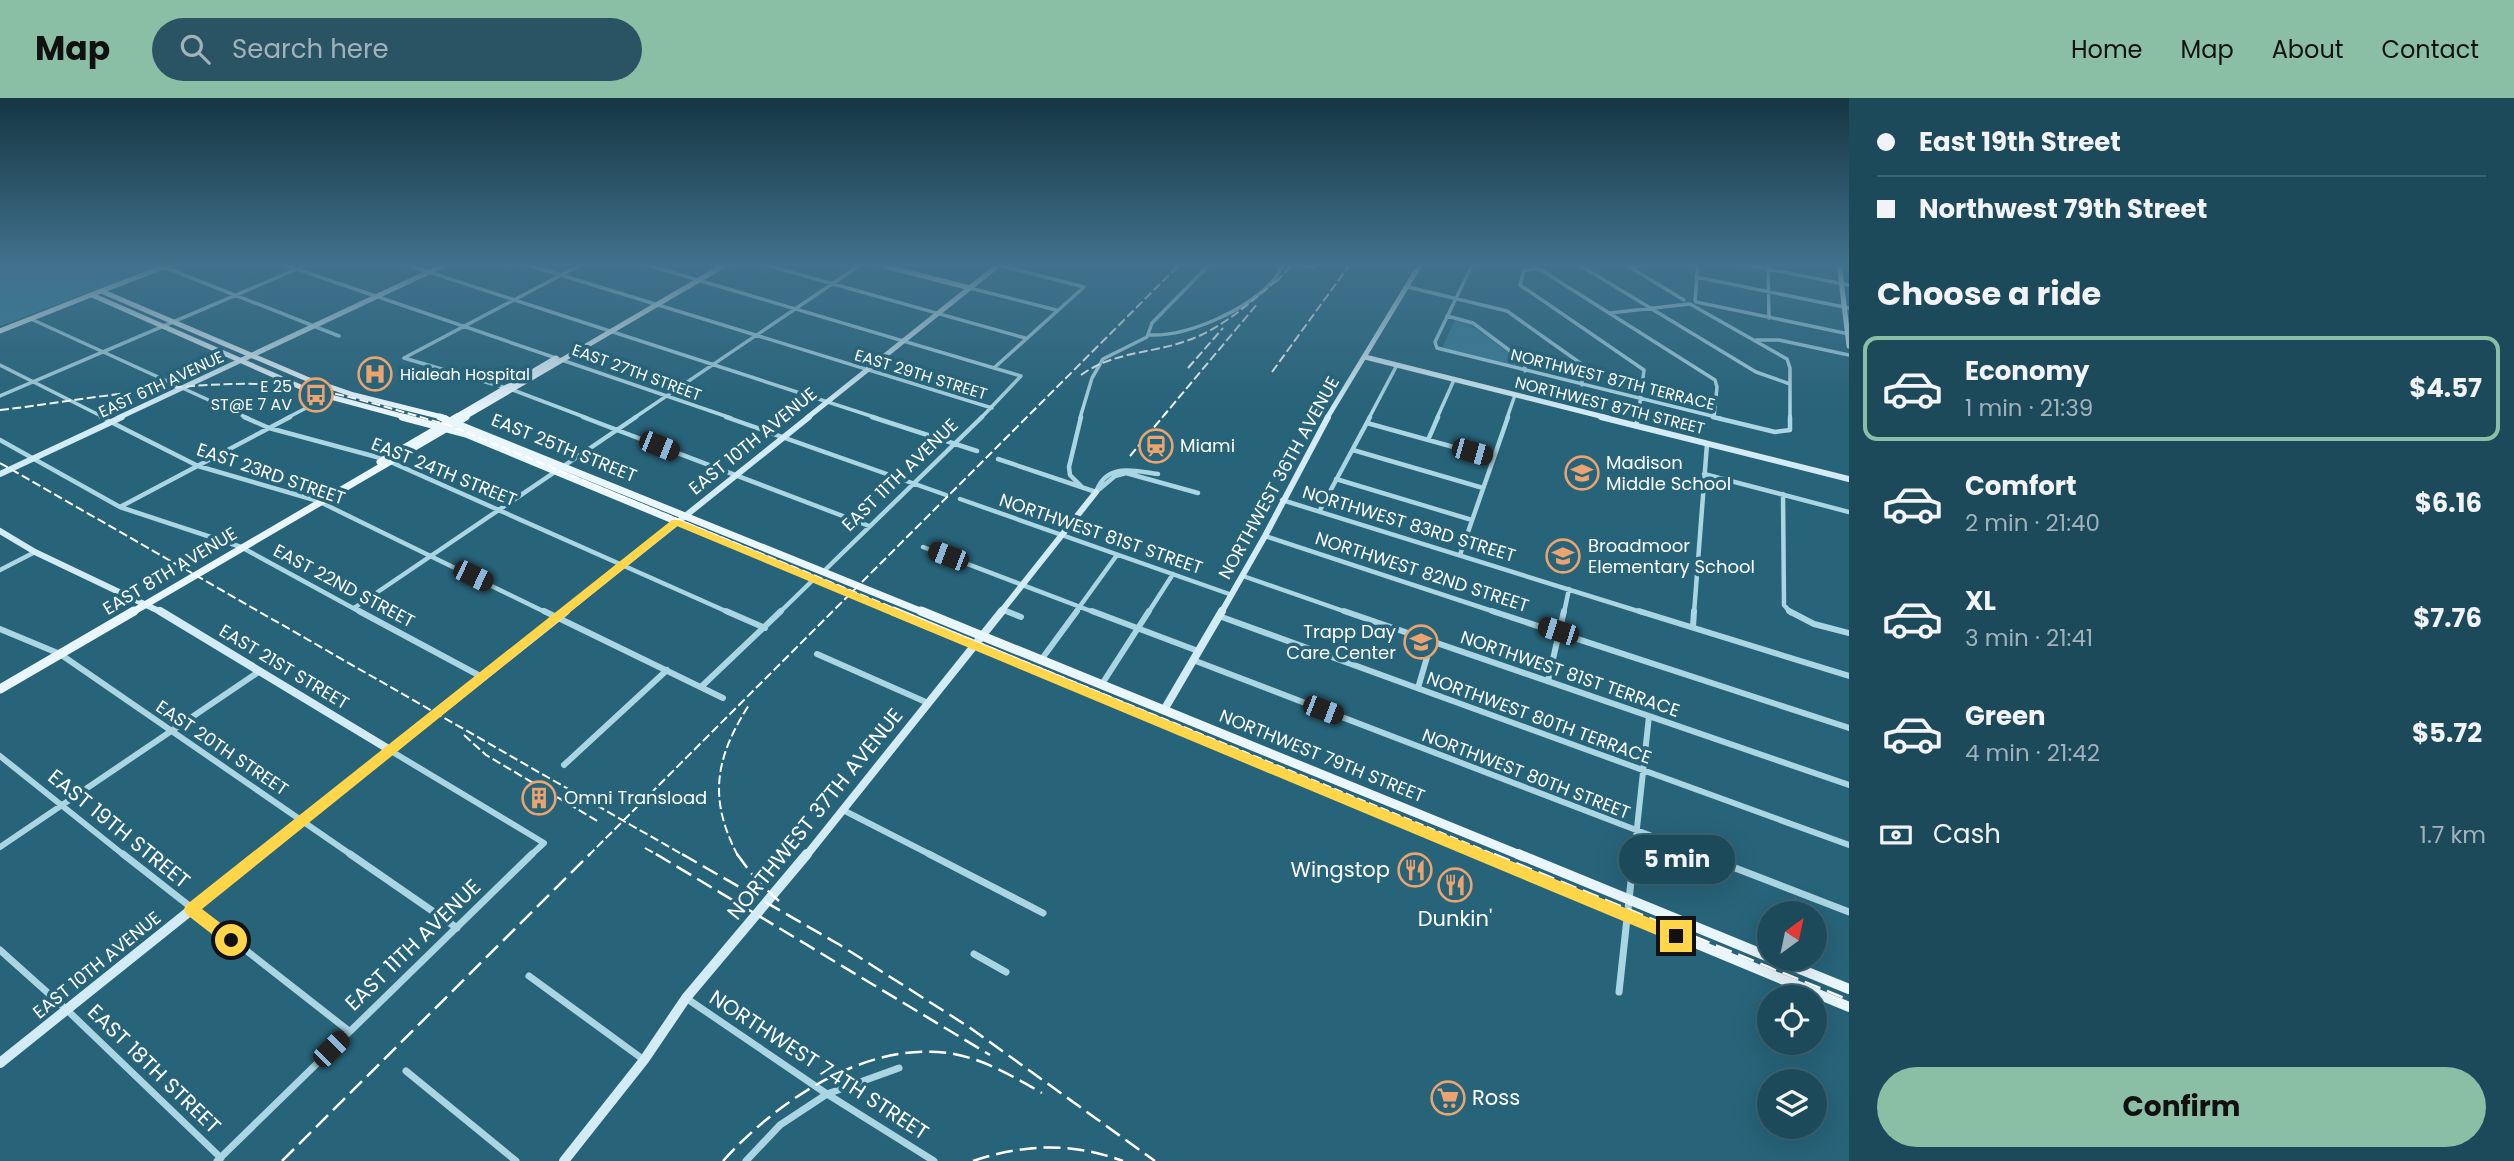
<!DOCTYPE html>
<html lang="en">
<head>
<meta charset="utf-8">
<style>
	:root { --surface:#1d4a5b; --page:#2a5464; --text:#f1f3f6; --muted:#a0b3bb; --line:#3b6271; --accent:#8abfa5 }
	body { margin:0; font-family:Poppins,sans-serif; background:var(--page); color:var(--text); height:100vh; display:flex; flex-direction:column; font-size:26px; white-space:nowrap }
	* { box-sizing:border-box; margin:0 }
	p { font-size:23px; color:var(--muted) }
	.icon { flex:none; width:38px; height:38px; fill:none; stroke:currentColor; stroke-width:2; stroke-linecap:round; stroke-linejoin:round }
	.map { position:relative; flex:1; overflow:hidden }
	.panel { display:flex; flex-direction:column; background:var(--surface); width:665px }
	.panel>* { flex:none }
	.top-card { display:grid; align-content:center; height:154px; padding:0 28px; background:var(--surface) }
	.needle { width:46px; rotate:33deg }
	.controls { position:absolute; left:1757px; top:803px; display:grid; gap:14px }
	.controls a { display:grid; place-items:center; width:70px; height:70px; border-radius:50%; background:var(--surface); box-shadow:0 7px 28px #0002,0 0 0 2px var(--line); font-size:35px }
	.end { position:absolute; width:32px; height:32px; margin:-16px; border:9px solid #ffd54a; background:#111; box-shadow:0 0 0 4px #111 }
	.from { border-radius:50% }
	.bubble { position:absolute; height:49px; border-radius:24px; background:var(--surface); box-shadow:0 7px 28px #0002,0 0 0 2px var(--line); font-size:23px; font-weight:700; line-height:49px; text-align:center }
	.car { position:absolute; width:21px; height:42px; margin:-21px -10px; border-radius:9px; box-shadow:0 0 5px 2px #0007; background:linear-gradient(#222 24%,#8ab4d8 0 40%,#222 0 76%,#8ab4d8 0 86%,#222 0) }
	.top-card b { display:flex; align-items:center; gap:24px; height:66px; font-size:26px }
	.top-card b+b { border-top:2px solid var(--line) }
	.top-card i { width:18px; height:18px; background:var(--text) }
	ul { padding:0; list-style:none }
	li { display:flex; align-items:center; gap:21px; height:105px; margin:0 14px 10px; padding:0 14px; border:4px solid transparent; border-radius:14px }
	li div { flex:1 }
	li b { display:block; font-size:26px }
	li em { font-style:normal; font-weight:700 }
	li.selected { border-color:var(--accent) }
	li>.icon { width:63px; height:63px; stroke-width:1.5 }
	h2 { padding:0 28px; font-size:32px; line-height:84px }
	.pay { display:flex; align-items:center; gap:18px; height:77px; padding:0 28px; font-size:26px }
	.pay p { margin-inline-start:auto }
	.cta { display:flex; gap:14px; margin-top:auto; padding:14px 28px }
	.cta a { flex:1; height:80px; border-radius:42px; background:var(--accent); color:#111; font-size:28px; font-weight:700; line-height:80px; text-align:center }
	header { display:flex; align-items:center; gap:42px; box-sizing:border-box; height:98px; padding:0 35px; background:var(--accent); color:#111 }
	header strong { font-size:33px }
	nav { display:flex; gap:38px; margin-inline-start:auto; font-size:24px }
	.search { width:490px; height:63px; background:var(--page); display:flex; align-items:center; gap:18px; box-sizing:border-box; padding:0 24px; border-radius:38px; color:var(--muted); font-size:26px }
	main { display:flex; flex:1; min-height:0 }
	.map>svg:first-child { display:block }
	.green { fill:#387d94 }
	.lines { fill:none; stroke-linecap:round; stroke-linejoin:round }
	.street-far3 { stroke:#aad5e3; stroke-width:3.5 }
	.street-far2 { stroke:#aad5e3; stroke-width:4.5 }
	.street-far1 { stroke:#aad5e3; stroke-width:6 }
	.street { stroke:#aad5e3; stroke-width:7 }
	.secondary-far3 { stroke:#d2ebf4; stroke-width:5 }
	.secondary-far2 { stroke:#d2ebf4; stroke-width:6 }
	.secondary-far1 { stroke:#d2ebf4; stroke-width:8 }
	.secondary { stroke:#d2ebf4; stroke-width:10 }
	.primary-far3 { stroke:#e9f6fc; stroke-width:5 }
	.primary-far2 { stroke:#e9f6fc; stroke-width:7 }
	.primary-far1 { stroke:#e9f6fc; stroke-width:9 }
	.primary { stroke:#e9f6fc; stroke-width:10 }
	.rail-far1 { stroke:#fff; stroke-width:2; stroke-dasharray:9 3.5; stroke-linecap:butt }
	.rail { stroke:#fff; stroke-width:2.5; stroke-dasharray:17 7; stroke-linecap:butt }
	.route { fill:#ffd54a }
	.labels { text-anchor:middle; stroke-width:7; stroke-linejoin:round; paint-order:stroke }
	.far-street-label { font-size:16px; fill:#fff; stroke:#276379 }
	.far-poi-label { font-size:16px; fill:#fff; stroke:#276379; text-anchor:start }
	.street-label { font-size:18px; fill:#fff; stroke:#276379 }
	.poi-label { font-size:18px; fill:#fff; stroke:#276379; text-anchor:start }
	.near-street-label { font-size:21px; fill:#fff; stroke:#276379 }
	.near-poi-label { font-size:21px; fill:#fff; stroke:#276379; text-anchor:end }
</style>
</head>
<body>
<header>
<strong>Map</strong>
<div class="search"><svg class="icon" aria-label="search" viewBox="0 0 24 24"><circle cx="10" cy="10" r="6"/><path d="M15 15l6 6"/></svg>Search here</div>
<nav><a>Home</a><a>Map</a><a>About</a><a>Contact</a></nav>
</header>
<main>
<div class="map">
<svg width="1849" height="1063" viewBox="0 0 1849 1063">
	<rect width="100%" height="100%" fill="#276379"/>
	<path class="green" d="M0 165H167L0 228Z
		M1455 222 1469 226 1518 261 1519 269 1442 250Z"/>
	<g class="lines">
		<path class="street-far3" d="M279 165 731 320
			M401 165 877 320
			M522 165 992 310
			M641 165 1021 278 981 320
			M759 165 1025 240
			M991 165 1084 189
			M1291 165 1313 169 1322 165
			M1473 165 1435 244 1437 250 1720 320
			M1530 165 1715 282 1717 289 1714 319
			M1576 165 1756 274 1790 286
			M1623 165 1684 202
			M1737 165 1849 187
			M1768 165 1769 220
			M164 169 339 238
			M1631 170 1644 165
			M1538 171 1524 172 1520 187 1644 272 1638 320
			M1696 179 1849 210
			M1408 189 1507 213 1583 267 1582 287
			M970 190 1056 212
			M1695 203 1698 165
			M1696 204 1849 236
			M1690 206 1787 261 1790 270V320
			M1610 215 1689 206
			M1447 218 1473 225 1525 264V273
			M31 221 248 320
			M1148 237C1188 239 1251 211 1276 179 1279 175 1281 170 1284 165
			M1756 242H1779L1849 257
			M404 260 513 292 587 320
			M404 260 584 165
			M0 267 105 320
			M995 269 1084 189
			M0 298 311 165
			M287 320 329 298
			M634 320 863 165
			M1080 320 1092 280 1103 261 1147 239 1152 225 1211 165
			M1369 320 1397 267
			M1437 320 1454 282
			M1507 320 1515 297"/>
		<path class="street-far2" d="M101 319 198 368 318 403 547 515
			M244 319 269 330 384 361 730 515
			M583 319 869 428
			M726 319 946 397
			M872 319 977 353
			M1081 319 1069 369 1070 377 1082 389
			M1713 319 1775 334 1790 332V319
			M1367 325 1493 360
			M1636 328 1638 319
			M0 342 120 409 241 449 362 515
			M1428 342 1438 319
			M1353 352 1483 390
			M998 361 1096 394
			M1704 376 1849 414
			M1336 381 1472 422
			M1096 394 1115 378 1126 375 1198 395
			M1096 394C1107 364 1133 373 1158 376
			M1783 396 1784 507 1791 515
			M960 401 1232 497
			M1282 402 1644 515
			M120 409 290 319
			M1320 412 1370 319
			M1265 438 1498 515
			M923 449 1096 515
			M1460 457 1508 319
			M0 472 35 454
			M824 473 982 319
			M1243 478 1349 515
			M354 510 636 319
			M1002 511 1010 515
			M779 515 814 481
			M1075 515 1117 457
			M1148 515 1173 476
			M1564 515 1569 491
			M1694 515 1707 346"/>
		<path class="street-far1" d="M359 513 482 579
			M544 513 723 600
			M726 513 765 530
			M1006 513 1021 519
			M1092 513 1198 553
			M1344 513 1849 687
			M1492 513 1849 630
			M1639 513 1849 578
			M1789 513 1814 526 1849 535
			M1219 518 1849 747
			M1693 529 1694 513
			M0 531 60 556 353 758
			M817 556 928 605
			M1041 562 1077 513
			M1193 562 1704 758
			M1548 583 1564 513
			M1102 586 1149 513
			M701 589 781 513
			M1418 590 1432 542
			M391 653 544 745 530 758
			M0 658 125 758
			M564 667 667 572
			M843 712 933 758
			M0 749 260 573
			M1634 758 1649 618"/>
		<path class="street" d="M123 756 349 933
			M350 756 457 830
			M929 756 1043 815
			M1699 756 1849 814
			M0 852 67 912 221 1060
			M974 856 1006 874
			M529 878 644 962
			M1619 894 1634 756
			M686 900 827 996 934 1063
			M406 973 516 1063
			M217 1063 532 756
			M746 1063 780 1027 827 996 899 970"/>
		<path class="secondary-far3" d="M872 165 970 190
			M1839 165 1849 248
			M101 193 174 165
			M1365 259 1608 320
			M118 320 448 165
			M807 320 1001 165
			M1327 320 1421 165"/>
		<path class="secondary-far2" d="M1601 319 1849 381
			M0 376 122 319
			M0 433 35 454 163 515
			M564 515 809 319
			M1000 515 1096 394
			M1221 515 1265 438 1328 319"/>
		<path class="secondary-far1" d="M160 513 390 652
			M1164 612 1222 513
			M259 758 566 513
			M806 758 1002 513"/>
		<path class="secondary" d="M0 965 261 756
			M564 1063 644 962 686 900 807 756"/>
		<path class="primary-far3" d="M92 197 312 294 409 320
			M0 233 101 193 307 281 354 297 446 320
			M454 320 556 260
			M463 320 728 165"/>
		<path class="primary-far2" d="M402 319 466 336 897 515
			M440 319 925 515
			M380 364 457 319
			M131 515 466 319"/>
		<path class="primary-far1" d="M893 513 1485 758
			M921 513 1522 758
			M0 591 134 513"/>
		<path class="primary" d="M1481 756 1849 909
			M1518 756 1769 859
			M1775 861 1849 891"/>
		<path class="rail-far1" d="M1276 184 1294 165
			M1188 270 1223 230
			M1272 274 1351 165
			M1081 277C1114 253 1152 256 1189 242 1225 229 1254 201 1283 177
			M0 312C86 302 174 284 260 286 324 287 387 310 448 327L1498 758
			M1130 358 1258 205
			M0 365 685 758
			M464 637 486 657 599 724
			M645 750 659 758
			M588 758 1181 165
			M738 758C708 701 715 660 749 607"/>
		<path class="rail" d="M656 756 990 957
			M682 756 840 847 969 929 1155 1063
			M737 756 757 783 779 803
			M1494 756 1849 902
			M282 1063 590 756
			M723 1063C778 1002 868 941 954 956 986 962 1014 979 1042 995
			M973 1063C1024 1046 1072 1044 1123 1063"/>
	</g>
	<linearGradient id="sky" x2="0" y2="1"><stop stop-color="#153643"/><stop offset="0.53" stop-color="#41718c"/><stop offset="1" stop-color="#41718c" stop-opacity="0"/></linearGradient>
	<rect width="1849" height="314" fill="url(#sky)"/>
	<path class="route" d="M672 422H679L1681 833 1683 838 1676 845 1671 843 677 428 202 811 236 837 238 842 236 847H226L186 816 184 811 186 807Z"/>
	<defs>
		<symbol id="hospital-ring" viewBox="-11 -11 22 22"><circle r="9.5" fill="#276379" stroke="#eba370" stroke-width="1.5"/><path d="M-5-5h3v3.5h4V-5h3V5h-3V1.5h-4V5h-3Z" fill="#eba370"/></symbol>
		<symbol id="bus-ring" viewBox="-11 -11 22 22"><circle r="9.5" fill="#276379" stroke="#eba370" stroke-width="1.5"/><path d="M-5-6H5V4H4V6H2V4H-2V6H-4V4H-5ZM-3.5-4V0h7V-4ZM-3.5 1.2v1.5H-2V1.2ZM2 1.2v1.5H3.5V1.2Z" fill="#eba370"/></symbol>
		<symbol id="station-ring" viewBox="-11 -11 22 22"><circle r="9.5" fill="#276379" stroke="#eba370" stroke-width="1.5"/><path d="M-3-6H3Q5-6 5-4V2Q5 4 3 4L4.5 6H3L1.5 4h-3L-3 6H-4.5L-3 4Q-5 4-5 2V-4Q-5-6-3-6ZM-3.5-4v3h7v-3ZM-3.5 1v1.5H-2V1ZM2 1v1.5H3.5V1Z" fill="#eba370"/></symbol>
		<symbol id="school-ring" viewBox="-11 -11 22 22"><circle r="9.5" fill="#276379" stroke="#eba370" stroke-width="1.5"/><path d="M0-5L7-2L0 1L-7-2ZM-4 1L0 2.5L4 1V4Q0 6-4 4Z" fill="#eba370"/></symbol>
		<symbol id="building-ring" viewBox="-11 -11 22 22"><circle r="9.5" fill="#276379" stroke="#eba370" stroke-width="1.5"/><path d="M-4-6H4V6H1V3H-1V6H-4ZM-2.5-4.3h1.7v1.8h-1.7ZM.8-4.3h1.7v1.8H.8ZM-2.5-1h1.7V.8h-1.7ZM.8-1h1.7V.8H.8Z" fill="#eba370"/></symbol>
		<symbol id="restaurant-ring" viewBox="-11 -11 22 22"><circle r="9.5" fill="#276379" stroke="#eba370" stroke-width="1.5"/><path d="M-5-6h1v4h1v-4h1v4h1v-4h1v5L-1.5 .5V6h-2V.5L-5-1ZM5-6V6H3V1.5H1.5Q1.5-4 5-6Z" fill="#eba370"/></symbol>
		<symbol id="supermarket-ring" viewBox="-11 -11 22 22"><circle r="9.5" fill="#276379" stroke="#eba370" stroke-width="1.5"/><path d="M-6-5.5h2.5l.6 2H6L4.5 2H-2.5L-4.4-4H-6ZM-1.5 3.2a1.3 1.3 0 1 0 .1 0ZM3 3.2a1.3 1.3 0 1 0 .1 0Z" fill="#eba370"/></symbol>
	</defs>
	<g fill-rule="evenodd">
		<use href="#hospital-ring" x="356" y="257" width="38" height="38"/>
		<use href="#bus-ring" x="297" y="278" width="38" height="38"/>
		<use href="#station-ring" x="1137" y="329" width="38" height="38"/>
		<use href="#school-ring" x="1563" y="356" width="38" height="38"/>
		<use href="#school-ring" x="1544" y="439" width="38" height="38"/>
		<use href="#school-ring" x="1402" y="525" width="38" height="38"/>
		<use href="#building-ring" x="520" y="681" width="38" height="38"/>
		<use href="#restaurant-ring" x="1396" y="753" width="38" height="38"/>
		<use href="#restaurant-ring" x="1436" y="768" width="38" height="38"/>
		<use href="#supermarket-ring" x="1429" y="981" width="38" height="38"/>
	</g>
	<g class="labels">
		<g class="far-street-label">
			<text transform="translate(637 274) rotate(20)" y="6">EAST 27TH STREET</text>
			<text transform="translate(921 276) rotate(17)" y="6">EAST 29TH STREET</text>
			<text transform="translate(1613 281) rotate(14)" y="6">NORTHWEST 87TH TERRACE</text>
			<text transform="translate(161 286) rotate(-25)" y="6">EAST 6TH AVENUE</text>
			<text transform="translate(1610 307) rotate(14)" y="6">NORTHWEST 87TH STREET</text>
		</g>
		<g class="far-poi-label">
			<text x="400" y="282">Hialeah Hospital</text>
			<text x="292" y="294" text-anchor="end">E 25<tspan x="292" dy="18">ST@E 7 AV</tspan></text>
		</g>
		<g class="street-label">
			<text transform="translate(753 343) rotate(-39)" y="6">EAST 10TH AVENUE</text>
			<text transform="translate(564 350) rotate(22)" y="6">EAST 25TH STREET</text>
			<text transform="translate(444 374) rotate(22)" y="6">EAST 24TH STREET</text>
			<text transform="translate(271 376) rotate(19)" y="6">EAST 23RD STREET</text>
			<text transform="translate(900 377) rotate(-44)" y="6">EAST 11TH AVENUE</text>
			<text transform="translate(1279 380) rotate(-61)" y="6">NORTHWEST 36TH AVENUE</text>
			<text transform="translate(1409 426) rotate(17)" y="6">NORTHWEST 83RD STREET</text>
			<text transform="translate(1101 436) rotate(19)" y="6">NORTHWEST 81ST STREET</text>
			<text transform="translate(170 473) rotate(-31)" y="6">EAST 8TH AVENUE</text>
			<text transform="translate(1422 474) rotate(18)" y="6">NORTHWEST 82ND STREET</text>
			<text transform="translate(344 488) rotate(28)" y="6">EAST 22ND STREET</text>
			<text transform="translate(284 569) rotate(31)" y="6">EAST 21ST STREET</text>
			<text transform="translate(1570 576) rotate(19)" y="6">NORTHWEST 81ST TERRACE</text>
			<text transform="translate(1539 620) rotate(20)" y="6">NORTHWEST 80TH TERRACE</text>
			<text transform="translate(222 650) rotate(34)" y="6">EAST 20TH STREET</text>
			<text transform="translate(1322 658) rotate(22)" y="6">NORTHWEST 79TH STREET</text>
			<text transform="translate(1526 676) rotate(21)" y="6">NORTHWEST 80TH STREET</text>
			<text transform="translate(97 867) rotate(-39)" y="6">EAST 10TH AVENUE</text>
		</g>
		<g class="poi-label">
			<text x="1180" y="354">Miami</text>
			<text x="1606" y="371">Madison<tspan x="1606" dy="21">Middle School</tspan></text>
			<text x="1588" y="454">Broadmoor<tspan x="1588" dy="21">Elementary School</tspan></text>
			<text x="1396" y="540" text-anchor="end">Trapp Day<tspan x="1396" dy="21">Care Center</tspan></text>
			<text x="564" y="706">Omni Transload</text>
		</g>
		<g class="near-street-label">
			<text transform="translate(815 716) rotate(-51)" y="7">NORTHWEST 37TH AVENUE</text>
			<text transform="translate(119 731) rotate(39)" y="7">EAST 19TH STREET</text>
			<text transform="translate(413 847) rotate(-44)" y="7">EAST 11TH AVENUE</text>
			<text transform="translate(819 967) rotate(33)" y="7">NORTHWEST 74TH STREET</text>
			<text transform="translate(154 971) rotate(44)" y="7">EAST 18TH STREET</text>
		</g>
		<g class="near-poi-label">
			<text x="1390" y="779">Wingstop</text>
			<text x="1455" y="828" text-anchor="middle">Dunkin'</text>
			<text x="1472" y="1007" text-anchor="start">Ross</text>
		</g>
	</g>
</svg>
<div class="controls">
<a><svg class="needle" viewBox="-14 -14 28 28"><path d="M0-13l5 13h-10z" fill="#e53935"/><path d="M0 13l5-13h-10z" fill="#a0b3bb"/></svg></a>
<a><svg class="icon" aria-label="locate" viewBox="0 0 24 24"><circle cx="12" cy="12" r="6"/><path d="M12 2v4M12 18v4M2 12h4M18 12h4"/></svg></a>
<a><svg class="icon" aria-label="layers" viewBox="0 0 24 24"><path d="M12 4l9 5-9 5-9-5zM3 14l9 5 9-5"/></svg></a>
</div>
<i class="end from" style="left:231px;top:842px"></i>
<i class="end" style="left:1676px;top:838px"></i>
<div class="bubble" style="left:1619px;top:737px;width:116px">5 min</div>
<i class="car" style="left:659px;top:348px;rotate:112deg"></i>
<i class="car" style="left:1472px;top:354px;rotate:106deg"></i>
<i class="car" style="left:948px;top:458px;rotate:291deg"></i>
<i class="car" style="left:473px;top:478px;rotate:116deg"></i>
<i class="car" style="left:1558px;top:533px;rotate:288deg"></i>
<i class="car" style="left:1323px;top:612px;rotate:111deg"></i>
<i class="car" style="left:331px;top:951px;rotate:45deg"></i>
</div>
<section class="panel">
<div class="top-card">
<b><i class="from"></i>East 19th Street</b>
<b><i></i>Northwest 79th Street</b>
</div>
<h2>Choose a ride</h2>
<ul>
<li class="selected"><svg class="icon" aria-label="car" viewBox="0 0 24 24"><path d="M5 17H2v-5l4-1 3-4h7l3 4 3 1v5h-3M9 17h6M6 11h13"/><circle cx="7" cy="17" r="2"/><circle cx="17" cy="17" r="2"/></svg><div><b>Economy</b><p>1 min · 21:39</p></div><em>$4.57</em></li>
<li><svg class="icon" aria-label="car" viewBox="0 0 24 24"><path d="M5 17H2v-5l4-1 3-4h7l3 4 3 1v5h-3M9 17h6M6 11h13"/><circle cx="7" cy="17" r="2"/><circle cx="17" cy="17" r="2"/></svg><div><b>Comfort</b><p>2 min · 21:40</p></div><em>$6.16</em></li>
<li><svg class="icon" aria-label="car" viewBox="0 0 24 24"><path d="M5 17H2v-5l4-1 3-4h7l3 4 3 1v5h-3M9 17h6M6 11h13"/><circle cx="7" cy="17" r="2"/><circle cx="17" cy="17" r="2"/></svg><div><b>XL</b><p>3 min · 21:41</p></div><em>$7.76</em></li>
<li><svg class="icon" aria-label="car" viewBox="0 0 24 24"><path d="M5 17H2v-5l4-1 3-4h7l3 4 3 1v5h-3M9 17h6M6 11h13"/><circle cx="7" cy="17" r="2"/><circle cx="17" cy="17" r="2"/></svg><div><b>Green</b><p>4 min · 21:42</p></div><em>$5.72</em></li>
</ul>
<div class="pay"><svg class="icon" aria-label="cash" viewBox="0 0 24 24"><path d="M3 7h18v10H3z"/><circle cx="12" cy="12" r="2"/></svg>Cash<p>1.7 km</p></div>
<div class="cta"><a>Confirm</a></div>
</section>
</main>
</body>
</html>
